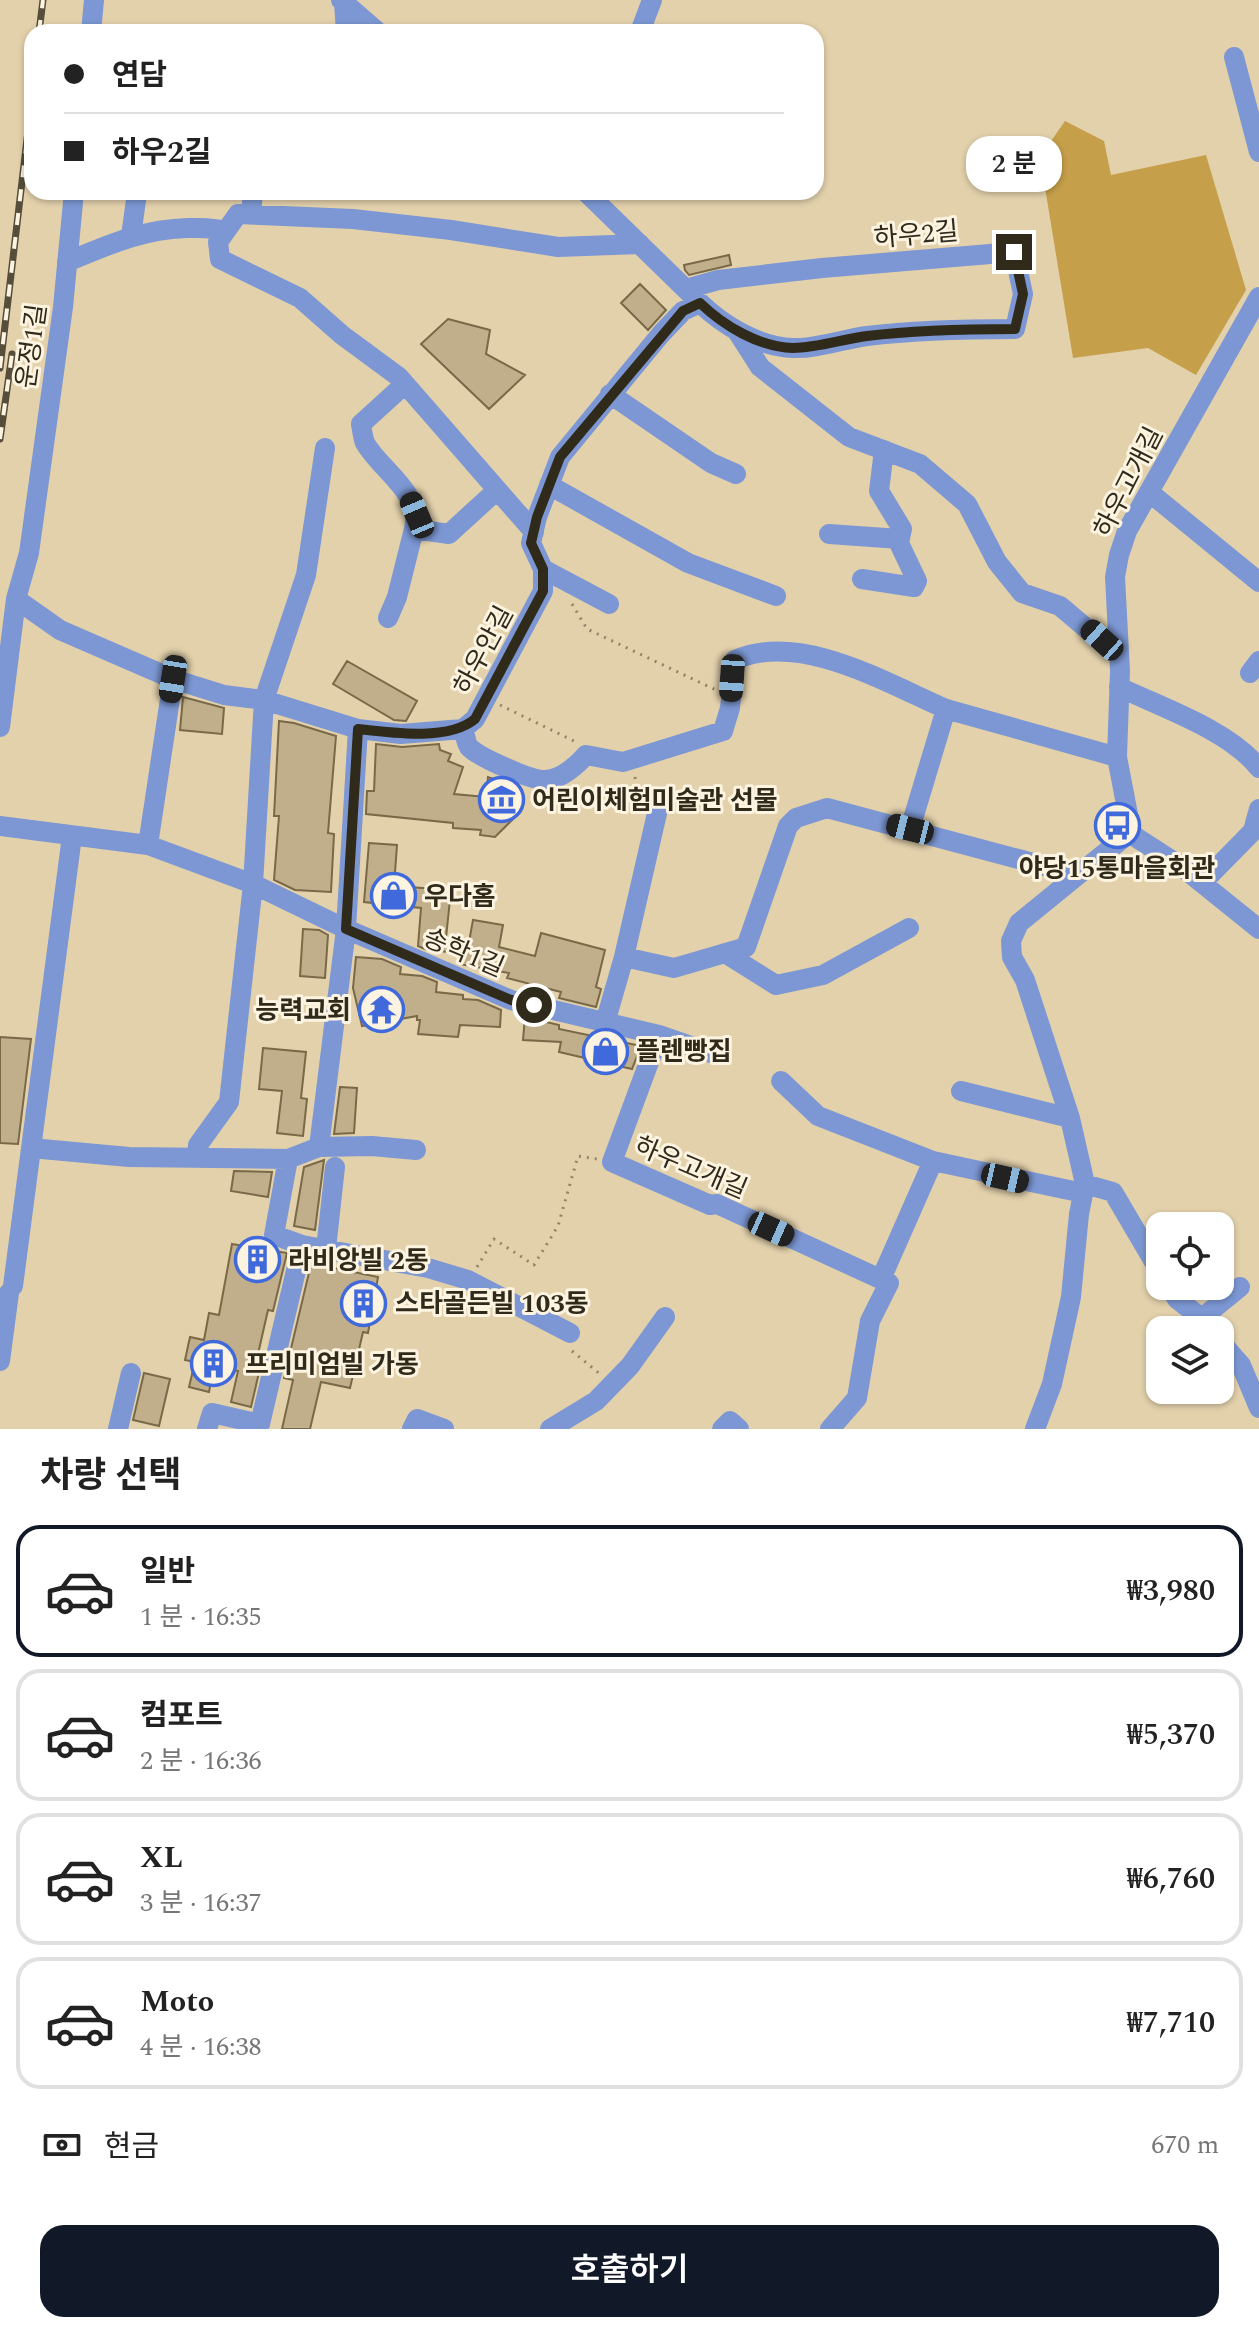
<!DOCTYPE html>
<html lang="ko">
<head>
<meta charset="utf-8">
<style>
	:root { --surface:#fff; --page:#f6f6f6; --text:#222; --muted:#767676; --line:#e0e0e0; --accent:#111827 }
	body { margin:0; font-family:Spectral,"Noto Sans KR",serif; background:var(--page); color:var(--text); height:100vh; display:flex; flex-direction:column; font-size:30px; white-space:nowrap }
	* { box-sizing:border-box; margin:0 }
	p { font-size:26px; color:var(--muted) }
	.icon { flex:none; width:44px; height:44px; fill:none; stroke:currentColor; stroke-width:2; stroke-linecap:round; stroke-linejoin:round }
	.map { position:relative; height:1429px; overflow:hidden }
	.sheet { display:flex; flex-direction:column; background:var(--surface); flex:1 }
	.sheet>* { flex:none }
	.guide { position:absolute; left:24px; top:24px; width:800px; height:176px; border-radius:24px; box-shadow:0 2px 6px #0004; display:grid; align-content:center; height:176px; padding:0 40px; background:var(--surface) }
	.fabs { position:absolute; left:1146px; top:1212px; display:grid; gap:16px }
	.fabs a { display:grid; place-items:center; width:88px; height:88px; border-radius:16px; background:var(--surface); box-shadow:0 2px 6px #0004; font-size:40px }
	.end { position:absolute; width:36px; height:36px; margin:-18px; border:10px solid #302a1b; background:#fff; box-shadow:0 0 0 4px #fff }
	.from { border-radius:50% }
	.bubble { position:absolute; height:56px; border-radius:24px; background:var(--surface); box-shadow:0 2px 6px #0004; font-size:26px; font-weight:600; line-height:56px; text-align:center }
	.car { position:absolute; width:24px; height:48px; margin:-24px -12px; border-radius:10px; box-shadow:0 0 6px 2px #0007; background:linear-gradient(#222 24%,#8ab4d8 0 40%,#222 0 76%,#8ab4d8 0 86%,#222 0) }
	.guide b { display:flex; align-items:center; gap:28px; height:76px; font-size:30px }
	.guide b+b { border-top:2px solid var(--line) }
	.guide i { width:20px; height:20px; background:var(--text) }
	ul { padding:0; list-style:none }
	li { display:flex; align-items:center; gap:24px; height:132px; margin:0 16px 12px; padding:0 24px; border:4px solid var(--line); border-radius:24px }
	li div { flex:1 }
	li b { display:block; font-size:30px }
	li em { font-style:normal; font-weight:600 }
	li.active { border-color:var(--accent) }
	li>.icon { width:72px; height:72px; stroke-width:1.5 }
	h2 { padding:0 40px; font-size:36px; line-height:96px }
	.pay { display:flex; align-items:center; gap:20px; height:88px; padding:0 40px; font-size:30px }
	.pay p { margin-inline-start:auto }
	.button { display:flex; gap:16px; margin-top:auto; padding:16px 40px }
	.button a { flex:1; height:92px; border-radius:24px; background:var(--accent); color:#fff; font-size:32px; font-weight:600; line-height:92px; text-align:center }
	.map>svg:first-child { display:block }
	.green { fill:#c59f49 }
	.building { fill:#c0af8a; stroke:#796947; stroke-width:2 }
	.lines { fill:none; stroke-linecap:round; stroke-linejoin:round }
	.path { stroke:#918469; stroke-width:3; stroke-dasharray:2 6; stroke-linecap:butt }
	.minor { stroke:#7c97d3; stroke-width:20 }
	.rail-casing { stroke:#564e3a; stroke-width:7 }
	.rail { stroke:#fcf3e0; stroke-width:4; stroke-dasharray:12; stroke-linecap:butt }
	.route { stroke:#302a1b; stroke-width:10 }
	.labels { text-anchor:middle; stroke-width:6; stroke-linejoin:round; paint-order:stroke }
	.street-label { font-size:26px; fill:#302a1b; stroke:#fcf3e0 }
	.poi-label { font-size:26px; font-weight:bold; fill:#302a1b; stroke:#fcf3e0; text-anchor:start }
</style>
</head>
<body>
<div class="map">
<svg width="1259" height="1429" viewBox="0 0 1259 1429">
	<rect width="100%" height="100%" fill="#e3d1ac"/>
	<path class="green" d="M1065 121 1104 141 1111 175 1206 155 1246 290 1196 375 1148 348 1073 358 1040 157Z"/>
	<path class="building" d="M729 255 731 265 689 275 685 270 684 265Z
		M640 284 666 310 648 330 621 303Z
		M448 319 490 330 486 354 525 375 489 409 421 344Z
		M347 661 417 701 406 721 394 720 333 684Z
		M183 697 224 708 222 734 180 730Z
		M279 721 294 723 336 736 328 833 334 834 331 892 295 890 274 880 279 816H274Z
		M376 744 402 747 439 744 440 750 451 754 448 761 463 767 454 794 486 797 488 777 518 787 513 819 495 837 480 835 481 830 453 828V823L366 814 367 791H374Z
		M369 843 397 845 394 886 451 890 446 938 469 942 473 920 503 925 499 947 535 956 541 933 605 950 596 987 601 989 596 1007 559 998 561 992 507 978 509 973 459 964 460 953 427 950 418 946 421 908 364 902Z
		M303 929 319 930 328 935 325 978 300 976Z
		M356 957 382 959 401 967 400 974 422 976 437 982 436 992 463 995V999L478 1000 501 1010 500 1027 460 1025 458 1037 418 1034 420 1020H417V1016L362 1026 353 988Z
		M525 1017 559 1025V1029L641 1046 632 1069 559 1052 561 1042 523 1040Z
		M0 1037 31 1039 18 1144 0 1143Z
		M263 1048 306 1052 301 1098 307 1099 303 1136 277 1133 282 1091 259 1089Z
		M340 1087 357 1088 354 1133 334 1134Z
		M324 1160 315 1230 294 1226 304 1167Z
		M234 1171 272 1172 268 1197 231 1191Z
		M232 1244 287 1253 273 1311 268 1310 258 1354 263 1355 251 1407 231 1402 238 1371 214 1366 209 1392 189 1387 195 1362 185 1360 190 1337 204 1340 209 1313 219 1315Z
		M312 1260 325 1262 324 1266 378 1277 368 1333 363 1332 350 1388 321 1382 310 1429H282L293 1380 284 1378Z
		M144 1373 170 1379 159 1426 133 1420Z"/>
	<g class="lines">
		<path class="path" d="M572 604 587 629 716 690
			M500 705 576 742
			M635 777 636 788 645 791
			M477 1267 494 1239 534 1265 558 1226 578 1156 597 1159
			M572 1351 600 1374"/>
		<path class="minor" d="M341 0 378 32
			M344 2 346 32
			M91 32 94 0
			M640 32 652 0
			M1234 57 1259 152
			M586 192 700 303C724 326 759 347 793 348 817 349 843 339 867 336 916 330 965 329 1015 329L1023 294 1014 252 822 268 718 280 686 289
			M251 214 253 192
			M131 236 137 193 134 192
			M67 262C108 245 143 229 188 228 201 228 212 227 225 231
			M700 303 683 311 661 334 560 457 537 517 531 543 543 569V591L475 719 463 729C465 734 466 743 469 747 478 757 530 780 544 780 560 780 576 766 586 755L623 762 723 731 730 708 735 660C800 631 886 683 946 709
			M737 331 760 367 849 437 920 464 967 504 997 562 1022 593 1060 606 1119 656
			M405 384 361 424C362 430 363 438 365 443 382 472 422 492 414 529
			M610 394 711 463 736 474
			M549 485 688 563 776 596
			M1149 492 1259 582
			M534 532 399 377 342 335 300 298 220 259 218 242 238 214 353 219 451 230 558 247 640 244
			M829 534 900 539
			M543 569 609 604
			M862 579 914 587 917 581 899 543 902 529 879 491 884 450
			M16 599 60 630 173 679 224 695 264 700 358 729 401 734 463 729
			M388 618 397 597 414 529 449 534 497 490
			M1250 673 1259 661
			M1119 687C1163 708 1229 730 1259 768
			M0 727 16 599 29 553 63 307 74 192
			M0 826 148 845 253 884 346 929 511 1000 659 1035
			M910 829 946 709 1117 757
			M1129 830 1137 838 1182 867 1259 929
			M148 845 173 679
			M1202 883 1253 831 1259 809
			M725 953 776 985 823 975 909 928
			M624 957 661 796
			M605 1023 624 957 674 968 746 947 788 826 796 818 827 808 1078 875
			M717 1055 659 1035 612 1162 710 1205 717 1204 889 1283 870 1321 857 1398 830 1429
			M781 1081 818 1116 933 1161
			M961 1091 1070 1118
			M319 1147 372 1146 416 1150
			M31 1148 129 1157 288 1159
			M197 1156 198 1145 229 1102 253 884 264 700 306 575 325 448
			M1085 1184 1113 1192 1160 1272
			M302 1245 428 1268 468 1280 570 1333
			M326 1249 335 1167
			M881 1279 933 1161 1083 1193
			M13 1286 72 836
			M1169 1286 1177 1299 1217 1330
			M1202 1318 1240 1287
			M1220 1336 1227 1349 1241 1365 1259 1408
			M0 1361 9 1293
			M118 1429 131 1373
			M207 1429 212 1413 260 1424 302 1245 274 1235 288 1159 319 1147 346 929 358 729
			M412 1429 417 1419 444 1429
			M550 1429 596 1401 630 1366 665 1317
			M722 1429 730 1421 739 1429
			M1035 1429 1052 1384 1071 1297 1079 1214 1085 1184 1070 1118 1025 980 1012 957 1011 941 1019 923 1127 835 1130 825 1117 757 1120 671 1115 577 1119 555 1127 531 1259 297"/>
		<defs>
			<path id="rail" d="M39 32 43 0
				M0 368 32 97
				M0 439 12 354"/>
		</defs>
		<use href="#rail" class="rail-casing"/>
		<use href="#rail" class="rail"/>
	</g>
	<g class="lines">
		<path class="route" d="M534 1005 511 1000 346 929 358 729C392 733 449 741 475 719L543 591V569L531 543 537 517 560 457 683 311 700 303C724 326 759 347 793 348 817 348 843 339 867 336 916 330 965 329 1015 329L1023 294 1014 252"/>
	</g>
	<defs>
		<symbol id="museum-ring" viewBox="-11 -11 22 22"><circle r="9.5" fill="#fcf3e0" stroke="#4069db" stroke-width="1.5"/><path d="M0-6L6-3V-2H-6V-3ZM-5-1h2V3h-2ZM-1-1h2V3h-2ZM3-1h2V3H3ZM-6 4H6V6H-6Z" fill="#4069db"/></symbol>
		<symbol id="bus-ring" viewBox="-11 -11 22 22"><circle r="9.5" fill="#fcf3e0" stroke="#4069db" stroke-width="1.5"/><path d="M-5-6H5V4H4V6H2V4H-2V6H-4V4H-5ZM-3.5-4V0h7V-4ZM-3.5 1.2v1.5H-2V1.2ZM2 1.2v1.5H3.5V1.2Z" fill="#4069db"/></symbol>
		<symbol id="shop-ring" viewBox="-11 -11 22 22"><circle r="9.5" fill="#fcf3e0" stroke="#4069db" stroke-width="1.5"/><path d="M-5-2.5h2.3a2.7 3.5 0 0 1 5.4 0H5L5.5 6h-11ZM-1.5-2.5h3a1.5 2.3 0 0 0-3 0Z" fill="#4069db"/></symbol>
		<symbol id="temple-ring" viewBox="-11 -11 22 22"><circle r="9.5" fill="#fcf3e0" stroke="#4069db" stroke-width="1.5"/><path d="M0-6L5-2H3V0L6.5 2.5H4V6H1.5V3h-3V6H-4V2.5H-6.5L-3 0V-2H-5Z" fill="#4069db"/></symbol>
		<symbol id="building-ring" viewBox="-11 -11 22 22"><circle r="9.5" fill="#fcf3e0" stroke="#4069db" stroke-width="1.5"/><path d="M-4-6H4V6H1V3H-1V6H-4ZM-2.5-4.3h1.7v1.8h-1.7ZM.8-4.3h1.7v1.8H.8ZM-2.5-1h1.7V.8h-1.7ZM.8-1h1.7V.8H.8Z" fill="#4069db"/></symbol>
	</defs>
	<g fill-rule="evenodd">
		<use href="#museum-ring" x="476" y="774" width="51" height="51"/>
		<use href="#bus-ring" x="1092" y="800" width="51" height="51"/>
		<use href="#shop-ring" x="368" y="870" width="51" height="51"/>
		<use href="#temple-ring" x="356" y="984" width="51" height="51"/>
		<use href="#shop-ring" x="580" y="1026" width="51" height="51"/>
		<use href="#building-ring" x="232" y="1234" width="51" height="51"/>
		<use href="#building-ring" x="338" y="1278" width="51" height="51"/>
		<use href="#building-ring" x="188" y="1338" width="51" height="51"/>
	</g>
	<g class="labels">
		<g class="street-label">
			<text transform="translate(916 234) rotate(-5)" y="9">하우2길</text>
			<text transform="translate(31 346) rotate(-82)" y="9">운정1길</text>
			<text transform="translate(1128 482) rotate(-63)" y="9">하우고개길</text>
			<text transform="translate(483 650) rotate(-62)" y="9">하우안길</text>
			<text transform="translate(464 952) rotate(23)" y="9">송학1길</text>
			<text transform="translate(691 1167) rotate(23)" y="9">하우고개길</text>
		</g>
		<g class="poi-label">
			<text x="532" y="809">어린이체험미술관 선물</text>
			<text x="1117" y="877" text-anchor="middle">야당15통마을회관</text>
			<text x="424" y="905">우다홈</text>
			<text x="351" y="1019" text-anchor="end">능력교회</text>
			<text x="636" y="1060">플렌빵집</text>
			<text x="288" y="1269">라비앙빌 2동</text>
			<text x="395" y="1312">스타골든빌 103동</text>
			<text x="245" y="1373">프리미엄빌 가동</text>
		</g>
	</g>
</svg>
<div class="fabs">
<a><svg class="icon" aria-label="locate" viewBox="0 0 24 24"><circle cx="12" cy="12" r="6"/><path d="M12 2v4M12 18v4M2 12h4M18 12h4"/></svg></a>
<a><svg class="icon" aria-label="layers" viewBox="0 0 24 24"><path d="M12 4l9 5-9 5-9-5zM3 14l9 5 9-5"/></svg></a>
</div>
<i class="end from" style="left:534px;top:1005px"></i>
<i class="end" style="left:1014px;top:252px"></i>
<div class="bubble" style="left:966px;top:136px;width:96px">2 분</div>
<i class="car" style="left:417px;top:515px;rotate:337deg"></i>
<i class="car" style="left:1102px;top:640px;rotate:312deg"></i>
<i class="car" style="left:732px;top:678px;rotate:184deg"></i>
<i class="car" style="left:173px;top:679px;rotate:189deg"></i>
<i class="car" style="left:910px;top:829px;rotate:284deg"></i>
<i class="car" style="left:1005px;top:1178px;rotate:103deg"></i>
<i class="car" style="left:771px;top:1229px;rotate:114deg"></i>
<div class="guide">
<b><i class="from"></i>연담</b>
<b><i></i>하우2길</b>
</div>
</div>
<section class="sheet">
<h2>차량 선택</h2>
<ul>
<li class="active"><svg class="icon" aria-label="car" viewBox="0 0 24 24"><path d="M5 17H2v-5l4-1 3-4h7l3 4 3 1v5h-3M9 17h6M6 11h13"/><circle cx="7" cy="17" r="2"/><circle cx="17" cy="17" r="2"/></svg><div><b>일반</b><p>1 분 · 16:35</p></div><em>₩3,980</em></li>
<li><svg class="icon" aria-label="car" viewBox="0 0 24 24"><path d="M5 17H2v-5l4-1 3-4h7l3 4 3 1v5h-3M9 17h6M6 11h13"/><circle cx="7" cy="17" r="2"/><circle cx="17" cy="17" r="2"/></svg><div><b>컴포트</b><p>2 분 · 16:36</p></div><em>₩5,370</em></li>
<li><svg class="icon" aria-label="car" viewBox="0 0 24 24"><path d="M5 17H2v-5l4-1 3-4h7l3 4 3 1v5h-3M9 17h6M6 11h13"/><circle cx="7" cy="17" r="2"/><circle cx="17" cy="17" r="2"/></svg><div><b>XL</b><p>3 분 · 16:37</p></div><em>₩6,760</em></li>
<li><svg class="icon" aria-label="car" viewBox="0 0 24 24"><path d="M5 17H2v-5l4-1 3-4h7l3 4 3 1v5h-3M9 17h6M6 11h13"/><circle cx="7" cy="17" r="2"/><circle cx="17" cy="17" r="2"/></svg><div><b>Moto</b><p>4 분 · 16:38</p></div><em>₩7,710</em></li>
</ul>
<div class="pay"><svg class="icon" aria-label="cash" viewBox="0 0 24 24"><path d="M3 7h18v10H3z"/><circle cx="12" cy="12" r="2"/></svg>현금<p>670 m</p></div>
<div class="button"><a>호출하기</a></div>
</section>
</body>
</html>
